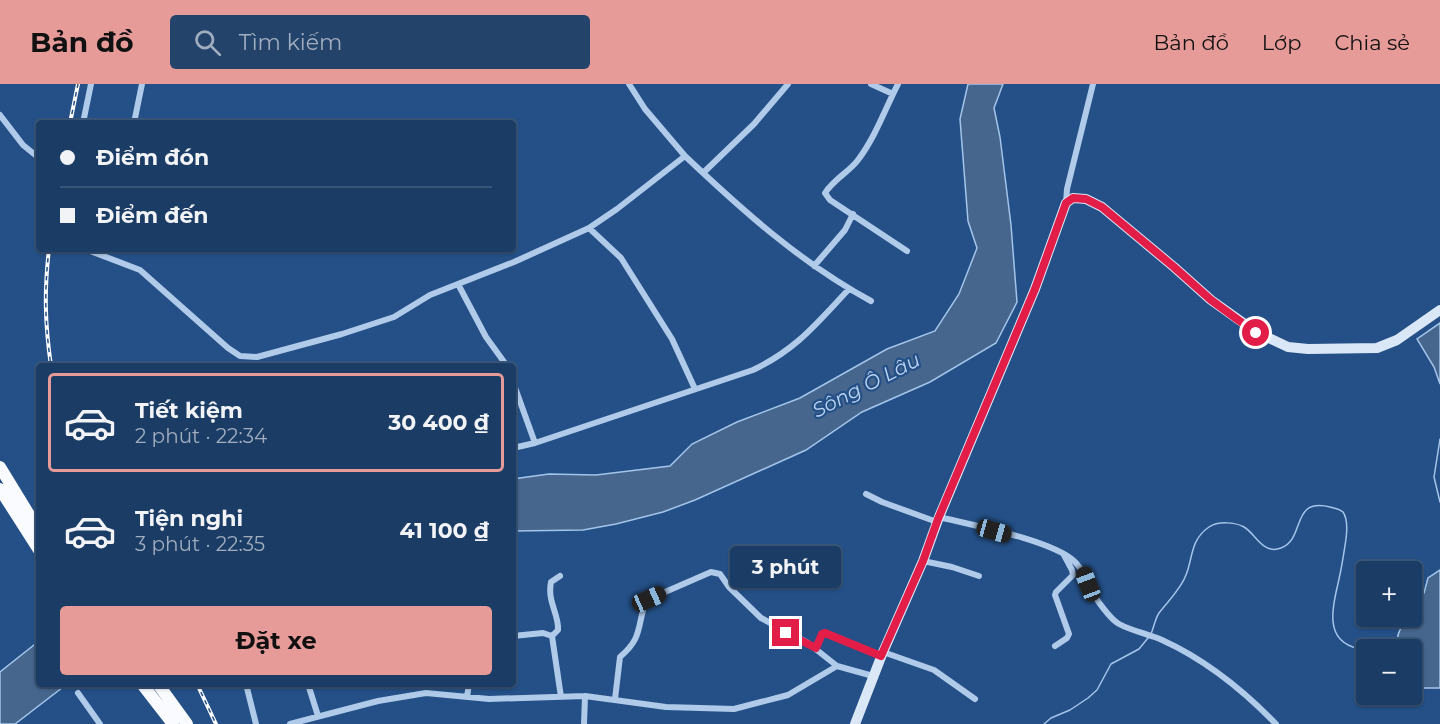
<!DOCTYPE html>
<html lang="vi">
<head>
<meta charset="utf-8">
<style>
	:root { --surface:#1b3c65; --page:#24436b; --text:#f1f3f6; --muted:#a0adbf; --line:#395679; --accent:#e69b98 }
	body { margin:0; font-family:Montserrat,sans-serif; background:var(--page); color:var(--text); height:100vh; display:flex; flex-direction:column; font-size:22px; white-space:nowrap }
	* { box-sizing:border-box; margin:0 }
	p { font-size:20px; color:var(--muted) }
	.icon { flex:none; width:33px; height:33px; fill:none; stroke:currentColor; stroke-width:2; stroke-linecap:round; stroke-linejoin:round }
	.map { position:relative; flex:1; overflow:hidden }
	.panel { position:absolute; left:36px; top:279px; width:480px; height:324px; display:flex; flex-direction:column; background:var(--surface); border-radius:6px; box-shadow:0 2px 4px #0004,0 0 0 2px var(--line) }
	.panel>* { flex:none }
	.guide { position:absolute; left:36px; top:36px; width:480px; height:132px; border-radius:6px; box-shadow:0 2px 4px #0004,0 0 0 2px var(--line); display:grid; align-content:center; height:132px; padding:0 24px; background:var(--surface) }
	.buttons { position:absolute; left:1356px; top:477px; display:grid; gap:12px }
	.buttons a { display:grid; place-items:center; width:66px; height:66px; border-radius:6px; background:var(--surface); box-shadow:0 2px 4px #0004,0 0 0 2px var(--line); font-size:30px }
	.end { position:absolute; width:27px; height:27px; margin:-14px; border:8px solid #e11d48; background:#fff; box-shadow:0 0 0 3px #fff }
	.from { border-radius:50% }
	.bubble { position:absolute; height:42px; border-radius:6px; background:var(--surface); box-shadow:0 2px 4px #0004,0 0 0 2px var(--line); font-size:20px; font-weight:700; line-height:42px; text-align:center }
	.car { position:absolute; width:18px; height:36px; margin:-18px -9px; border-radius:8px; box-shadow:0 0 4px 2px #0007; background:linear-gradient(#222 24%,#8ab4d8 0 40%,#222 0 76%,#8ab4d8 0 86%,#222 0) }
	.guide b { display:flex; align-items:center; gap:21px; height:57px; font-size:22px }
	.guide b+b { border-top:2px solid var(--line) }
	.guide i { width:15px; height:15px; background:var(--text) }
	ul { padding:10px 0 0; list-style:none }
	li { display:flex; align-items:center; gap:18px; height:99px; margin:0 12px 9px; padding:0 12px; border:3px solid transparent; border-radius:6px }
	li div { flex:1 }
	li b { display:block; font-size:22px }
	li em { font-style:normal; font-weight:700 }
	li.on { border-color:var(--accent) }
	li>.icon { width:54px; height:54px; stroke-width:1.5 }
	.cta { display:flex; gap:12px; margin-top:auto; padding:12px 24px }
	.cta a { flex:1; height:69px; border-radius:6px; background:var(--accent); color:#111; font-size:24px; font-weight:700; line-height:69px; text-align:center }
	header { display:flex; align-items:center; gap:36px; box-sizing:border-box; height:84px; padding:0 30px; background:var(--accent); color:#111 }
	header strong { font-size:28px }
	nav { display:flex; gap:33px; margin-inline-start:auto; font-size:21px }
	.search { width:420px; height:54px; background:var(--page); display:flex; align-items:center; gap:15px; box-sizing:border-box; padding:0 21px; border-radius:6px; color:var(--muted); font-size:22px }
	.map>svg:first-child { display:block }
	.water { fill:#46668d; stroke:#a4c5ea; stroke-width:1.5 }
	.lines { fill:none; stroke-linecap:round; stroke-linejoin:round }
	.stream { stroke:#a4c5ea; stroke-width:1.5 }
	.minor { stroke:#b0cae9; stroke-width:6 }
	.secondary { stroke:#dae7f7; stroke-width:10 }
	.trunk { stroke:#f9fbfe; stroke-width:12 }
	.rail-casing { stroke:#fff; stroke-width:4 }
	.rail { stroke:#245087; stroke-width:1.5; stroke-dasharray:4.5; stroke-linecap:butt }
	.route { stroke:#e11d48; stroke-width:8 }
	.labels { text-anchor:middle; stroke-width:4.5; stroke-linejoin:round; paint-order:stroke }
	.water-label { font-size:20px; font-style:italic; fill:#bbd4f0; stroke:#245087 }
</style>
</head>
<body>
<header>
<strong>Bản đồ</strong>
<div class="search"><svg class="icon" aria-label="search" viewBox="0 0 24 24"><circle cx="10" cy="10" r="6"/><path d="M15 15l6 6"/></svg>Tìm kiếm</div>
<nav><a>Bản đồ</a><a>Lớp</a><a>Chia sẻ</a></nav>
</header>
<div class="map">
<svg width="1440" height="640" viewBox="0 0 1440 640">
	<rect width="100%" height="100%" fill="#245087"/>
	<path class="water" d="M968 0H1003L994 24 1000 53 1011 141 1017 218 996 259 930 298 862 328 806 366 695 416 663 428 616 440 583 446 513 447V395L549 390 596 391 670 382 692 360 737 338 800 314 887 265 935 247 959 210 977 164 968 137 960 35Z
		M1440 239V300L1434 283 1417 255Z
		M1440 486V604H1414L1412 600V566L1396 565C1396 553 1400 543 1407 533L1412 532V526L1424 509 1428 494Z
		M39 557V600H67L15 640H0V588Z"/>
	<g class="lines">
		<path class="stream" d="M1440 355 1434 393 1440 418
			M1151 550C1154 543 1155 535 1159 529 1168 517 1181 505 1186 491 1193 474 1190 456 1209 443 1218 437 1235 438 1244 443 1256 450 1263 471 1281 464 1306 455 1290 413 1330 423 1334 424 1340 425 1343 428 1348 435 1347 447 1346 455 1344 468 1342 482 1339 495 1332 526 1322 561 1366 566
			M1044 640 1051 634 1070 626 1088 614 1097 606 1111 580 1139 565 1148 554"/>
		<path class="minor" d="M871 0 893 10
			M898 0C885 25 876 52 858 76 849 88 834 95 825 109L830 116 907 167
			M0 31 23 61 39 74
			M83 39 91 0
			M134 39 142 0
			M685 72C742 126 801 179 871 217
			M703 89 754 40 788 0
			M1066 119 1067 105 1093 0
			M589 144 621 174 672 255 695 305
			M85 165 140 186 228 264 240 272 257 273 342 250 394 233 430 211 514 178 589 144 617 125 685 72 645 25 629 0
			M814 182 845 146 853 130
			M458 200 486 253 507 282
			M513 298 535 359
			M513 364 535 359 753 286C797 265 817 239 849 205
			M866 410 882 418 937 438
			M939 433C972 441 1051 456 1074 477 1083 485 1085 495 1090 504 1095 514 1110 535 1119 540 1132 547 1148 550 1162 556 1204 575 1244 607 1276 640
			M923 477 952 483 979 492
			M513 552 543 549 552 552 561 613
			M552 552 558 546C559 530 547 518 551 498L560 492
			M1055 562 1067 554 1069 550 1055 511 1056 508 1073 491 1072 486 1064 471
			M816 564 822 551 825 549 881 572
			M883 568 934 586 975 615
			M246 600 256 640
			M308 600 318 632
			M78 609 100 640
			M467 613 469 600
			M615 615 620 573C642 554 637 545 645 519L649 515 711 488 720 490 729 503 761 534 808 559 837 582
			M290 640 378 617 426 609 489 615 585 612 666 623 734 625 788 611 837 582 873 592
			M584 640 585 612"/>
		<path class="secondary" d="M855 640 883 568 923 477 939 433 1035 205 1066 119 1073 114 1086 115 1102 123 1174 183 1211 216 1256 248 1288 263 1308 265 1377 264 1397 256 1440 226"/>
		<path class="trunk" d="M0 383 39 447
			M0 405 39 466
			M142 600 173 640
			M158 600 187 640"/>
		<defs>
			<path id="rail" d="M70 39 78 0
				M49 165C44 208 45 240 51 282
				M197 600 216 640"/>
		</defs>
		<use href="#rail" class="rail-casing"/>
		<use href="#rail" class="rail"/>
	</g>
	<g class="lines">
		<path class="route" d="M786 549 816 564 822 550 825 549 881 572 923 477 938 435 1035 205 1066 119 1073 114 1086 115 1102 123 1174 183 1211 216 1256 249"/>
	</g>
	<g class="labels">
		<g class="water-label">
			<text transform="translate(866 301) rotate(-27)" y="7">Sông Ô Lâu</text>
		</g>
	</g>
</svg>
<div class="buttons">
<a>+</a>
<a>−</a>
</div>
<i class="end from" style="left:1256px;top:249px"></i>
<i class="end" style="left:786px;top:549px"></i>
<div class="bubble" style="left:730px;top:462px;width:111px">3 phút</div>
<i class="car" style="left:994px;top:447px;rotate:106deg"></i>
<i class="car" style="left:1088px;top:500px;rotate:339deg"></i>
<i class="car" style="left:649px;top:515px;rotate:66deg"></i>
<div class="guide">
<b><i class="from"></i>Điểm đón</b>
<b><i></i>Điểm đến</b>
</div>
<section class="panel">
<ul>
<li class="on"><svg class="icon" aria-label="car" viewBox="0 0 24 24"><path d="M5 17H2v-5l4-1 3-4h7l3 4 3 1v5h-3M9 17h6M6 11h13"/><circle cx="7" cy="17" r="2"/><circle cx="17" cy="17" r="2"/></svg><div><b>Tiết kiệm</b><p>2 phút · 22:34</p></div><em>30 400 ₫</em></li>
<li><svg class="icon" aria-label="car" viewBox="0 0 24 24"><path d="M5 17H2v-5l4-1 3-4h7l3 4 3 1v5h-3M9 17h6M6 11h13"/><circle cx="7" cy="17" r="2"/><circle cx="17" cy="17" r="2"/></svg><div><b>Tiện nghi</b><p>3 phút · 22:35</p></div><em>41 100 ₫</em></li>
</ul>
<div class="cta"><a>Đặt xe</a></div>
</section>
</div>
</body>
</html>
